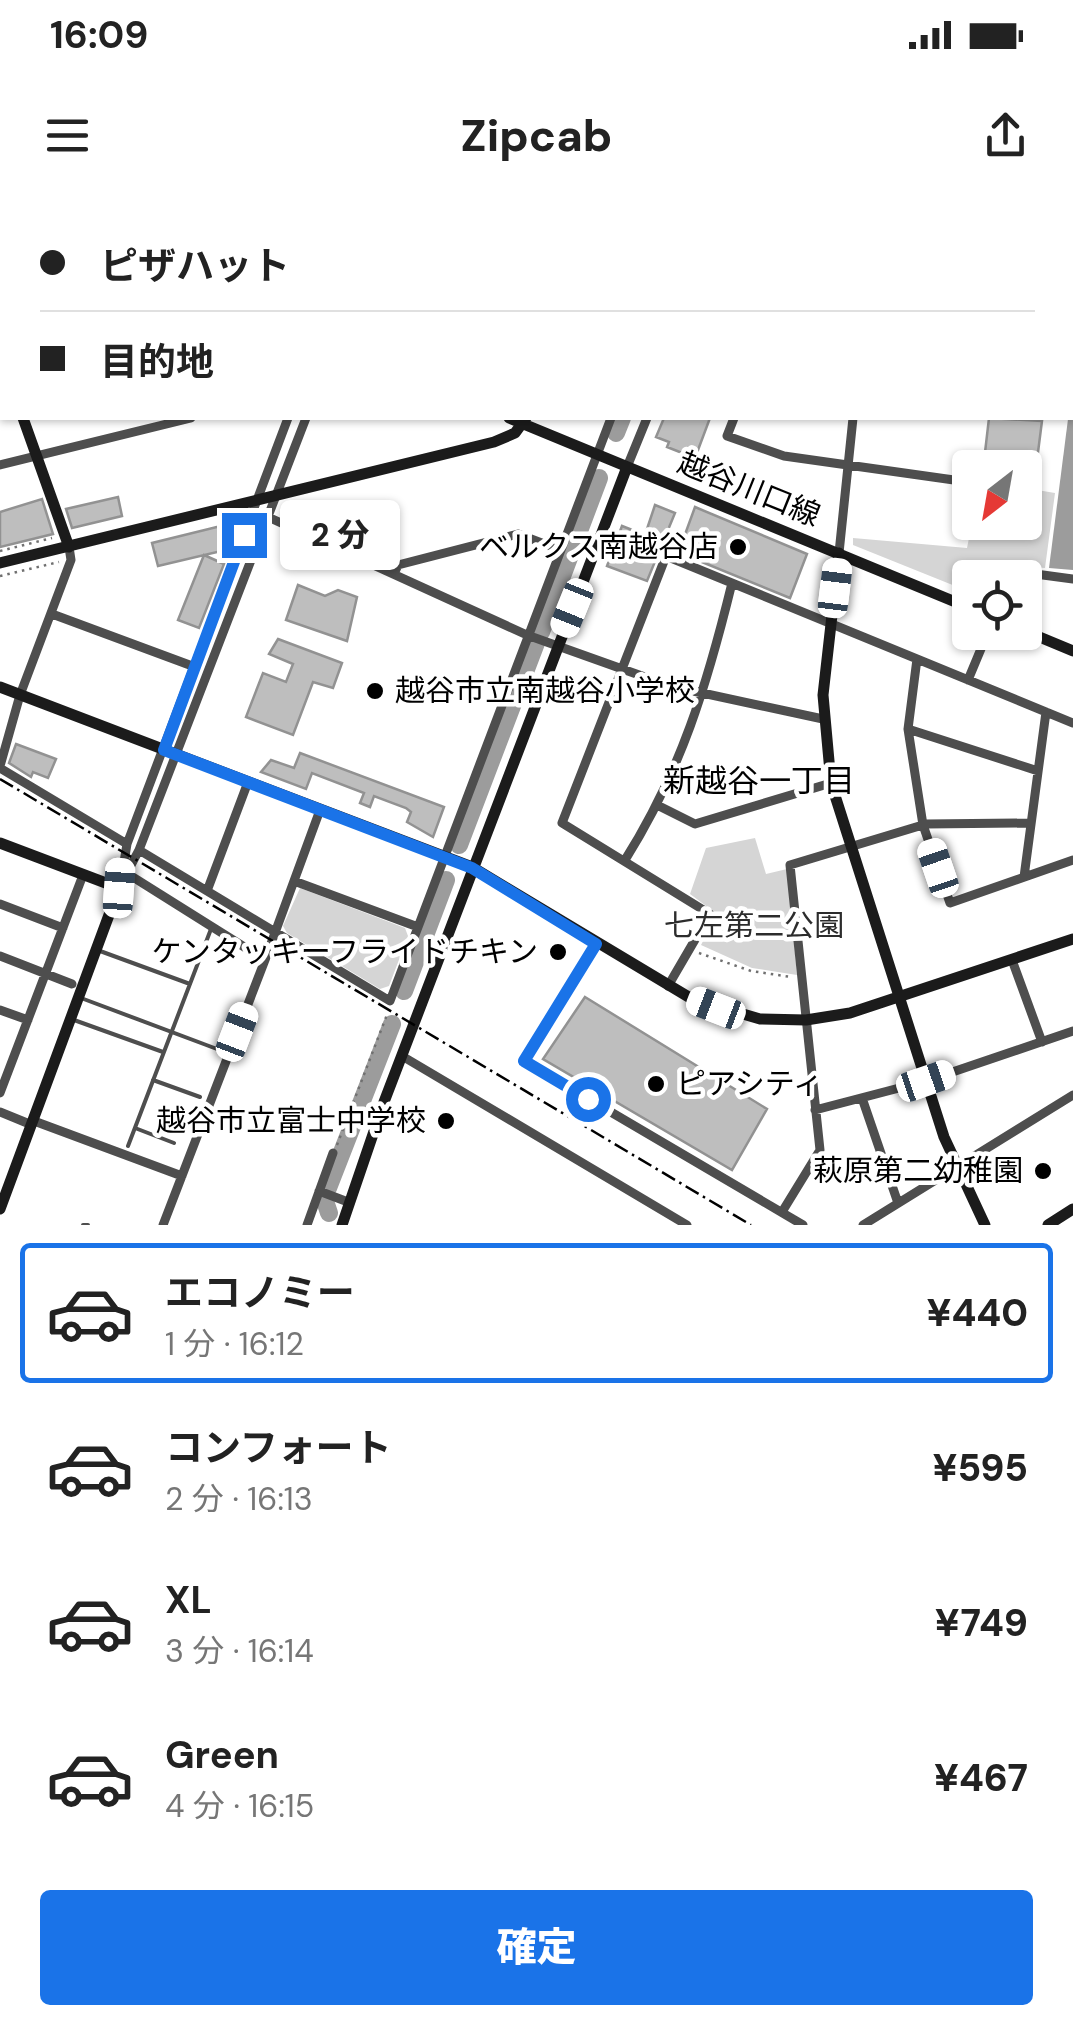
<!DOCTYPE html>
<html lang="ja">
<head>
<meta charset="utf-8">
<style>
	:root { --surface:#fff; --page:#f2f2f2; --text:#222; --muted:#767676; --line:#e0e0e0; --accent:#1a73e8 }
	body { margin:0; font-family:"DM Sans","Noto Sans JP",sans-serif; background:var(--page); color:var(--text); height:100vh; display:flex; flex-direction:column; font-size:38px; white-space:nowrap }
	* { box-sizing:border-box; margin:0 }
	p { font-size:32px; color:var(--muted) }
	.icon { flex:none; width:55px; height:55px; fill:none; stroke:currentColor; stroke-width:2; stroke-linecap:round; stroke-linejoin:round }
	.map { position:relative; height:1025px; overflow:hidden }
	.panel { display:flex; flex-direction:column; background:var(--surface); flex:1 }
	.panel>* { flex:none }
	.top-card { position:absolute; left:0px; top:0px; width:1075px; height:220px; box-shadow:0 2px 8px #0004; display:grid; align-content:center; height:220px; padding:0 40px; background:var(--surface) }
	.needle { width:65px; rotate:211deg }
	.tools { position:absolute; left:952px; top:250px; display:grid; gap:20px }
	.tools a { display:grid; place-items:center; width:90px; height:90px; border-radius:10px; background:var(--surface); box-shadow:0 2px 8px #0004; font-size:50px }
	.end { position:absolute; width:45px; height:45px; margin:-22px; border:12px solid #1a73e8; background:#fff; box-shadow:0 0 0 5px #fff }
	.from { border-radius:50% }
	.bubble { position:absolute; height:70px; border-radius:10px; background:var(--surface); box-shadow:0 2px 8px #0004; font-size:32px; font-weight:800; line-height:70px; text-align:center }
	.car { position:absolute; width:30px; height:60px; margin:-30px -15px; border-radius:12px; box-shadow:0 0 8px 2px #0007; background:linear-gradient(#fff 24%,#345 0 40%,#fff 0 76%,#345 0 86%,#fff 0) }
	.top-card b { display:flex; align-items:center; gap:35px; height:95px; font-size:38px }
	.top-card b+b { border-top:2px solid var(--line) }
	.top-card i { width:25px; height:25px; background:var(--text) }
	ul { padding:18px 0 0; list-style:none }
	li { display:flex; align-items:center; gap:30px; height:140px; margin:0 20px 15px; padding:0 20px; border:5px solid transparent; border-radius:10px }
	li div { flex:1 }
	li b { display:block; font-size:38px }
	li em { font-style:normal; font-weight:800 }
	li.selected { border-color:var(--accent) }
	li>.icon { width:90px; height:90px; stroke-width:1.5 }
	.cta { display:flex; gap:20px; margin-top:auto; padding:20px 40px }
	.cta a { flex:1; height:115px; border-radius:10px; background:var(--accent); color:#fff; font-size:40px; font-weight:800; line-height:115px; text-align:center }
	.status { display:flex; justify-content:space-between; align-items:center; height:70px; padding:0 50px; background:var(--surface); direction:ltr }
	.status svg { height:28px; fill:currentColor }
	header { display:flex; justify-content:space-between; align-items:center; height:130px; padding:0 40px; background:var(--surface); font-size:45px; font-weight:800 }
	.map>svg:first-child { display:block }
	.green { fill:#d5d5d5 }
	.water { fill:#9c9c9c }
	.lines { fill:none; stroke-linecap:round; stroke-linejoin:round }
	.river { stroke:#9c9c9c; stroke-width:18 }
	.building { fill:#bebebe; stroke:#929292; stroke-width:2.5 }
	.path { stroke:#707070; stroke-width:2.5; stroke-dasharray:2.5 5; stroke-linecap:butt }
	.lane { stroke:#4e4e4e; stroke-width:4 }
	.street { stroke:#4e4e4e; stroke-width:9 }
	.secondary { stroke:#1b1b1b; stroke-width:11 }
	.rail { stroke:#000; stroke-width:2.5; stroke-dasharray:15 5 2.5 5; stroke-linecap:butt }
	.route { stroke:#1a73e8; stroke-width:12 }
	.poi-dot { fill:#000; stroke:#fff; stroke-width:4 }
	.labels { text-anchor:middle; stroke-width:9; stroke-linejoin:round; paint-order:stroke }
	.street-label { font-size:30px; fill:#000; stroke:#fff }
	.poi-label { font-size:30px; fill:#000; stroke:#fff; text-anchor:end }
	.park-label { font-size:30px; fill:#2c2c2c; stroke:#fff }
	.neighbourhood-label { font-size:32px; fill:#000; stroke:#fff }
</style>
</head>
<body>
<div class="status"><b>16:09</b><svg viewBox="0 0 49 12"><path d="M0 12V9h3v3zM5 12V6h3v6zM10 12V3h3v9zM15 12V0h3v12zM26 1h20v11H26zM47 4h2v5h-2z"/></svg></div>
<header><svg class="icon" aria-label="menu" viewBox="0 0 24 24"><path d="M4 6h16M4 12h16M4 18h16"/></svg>Zipcab<svg class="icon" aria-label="share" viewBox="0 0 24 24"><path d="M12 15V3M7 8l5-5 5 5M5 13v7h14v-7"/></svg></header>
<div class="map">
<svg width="1073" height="1025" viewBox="0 0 1073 1025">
	<rect width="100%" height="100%" fill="#fff"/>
	<path class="green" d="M1025 288 1055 293 1045 368 1007 365 1001 377 970 378V392L853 345V338L967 348 972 323 1025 322Z
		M755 638 766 674 787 669 797 775 752 768 701 745 717 714 690 694 706 648Z
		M300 688 405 728 408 736 389 786 380 789 287 733 283 726Z"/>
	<path class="water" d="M1068 219H1073V370L1049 368Z"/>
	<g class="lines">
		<path class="river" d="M616 233 622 218
			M541 432 599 278
			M459 645 536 443
			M404 791 446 680
			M328 988 392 824
			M324 998 329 1013"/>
	</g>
	<path class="building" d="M664 218H710L695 258 667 247 669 242 656 237Z
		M989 218 1042 221 1036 268 984 261Z
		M118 297 122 316 72 328 66 309Z
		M42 299 53 334 0 347V312Z
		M655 305 675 313 647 381 607 366 622 326 645 335Z
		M695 307 807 354 790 398 692 358 683 340Z
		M241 321 230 349 158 366 152 343Z
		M204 355 224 364 199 428 178 420Z
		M298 385 325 396 338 390 357 397 347 441 286 420Z
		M278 439 342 463 333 488 313 482 293 535 246 517 263 473 286 482 293 464 269 454Z
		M16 544 56 559 48 578 33 572 31 577 9 563Z
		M300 553 444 607 433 637 407 622 411 612 406 608 374 596 370 607 360 603 364 593 312 573 306 589 261 572 271 560 294 568Z
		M585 797 767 909 732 970 543 859Z"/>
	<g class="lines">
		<path class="path" d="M0 351 52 338
			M0 376 59 362
			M699 753 751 771 791 777
			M337 945 388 812"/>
		<path class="lane" d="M100 751 190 784
			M81 798 217 849
			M74 820 163 852
			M153 880 200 897
			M135 928 174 943
			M128 946 211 729
			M83 1025H88"/>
		<path class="street" d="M241 0 248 2
			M479 0 485 2
			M710 0 720 2
			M5 2 6 0
			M370 2 371 0
			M385 2 386 0
			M691 2 692 0
			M871 2 872 0
			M0 16 2 9
			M1072 43 1073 44
			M1072 161H1073
			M1072 210H1073
			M734 218 727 236 784 256 961 281
			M0 265 191 218
			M627 267 647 218
			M268 317 527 435 670 486 823 519
			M839 353 853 218
			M394 374 398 365 518 334 560 350
			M1010 378 1013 371 1073 379
			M52 414 195 467
			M917 459 908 529 923 625 950 703 1073 660
			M968 480 988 432
			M908 529 1038 571
			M0 566 20 495 71 360 69 347
			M0 568 127 644
			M659 606 695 624 831 583
			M139 650 390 801 611 218
			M625 660C681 571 707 485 732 383
			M128 674 265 760 163 1025
			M1024 677 1046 512
			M294 681 418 727
			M120 686 127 644 288 218
			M119 688 139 650 306 218
			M207 691 248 582
			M0 704 63 728
			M596 744 524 861 803 1025
			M0 756 72 784
			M265 760 320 610
			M1012 760 1042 842
			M668 786 710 714 562 623 666 356 1073 523
			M0 810 28 820
			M402 856 687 1025
			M0 893 83 675
			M862 898 898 1003
			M815 910 926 881 1073 831
			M0 912 32 925
			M34 921 182 976
			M319 991 348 1002
			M782 1012 820 950 790 665 926 624 1031 623
			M307 1025 333 953
			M863 1025 1073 895"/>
		<path class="secondary" d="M20 0 25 2
			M99 2 100 0
			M609 2 610 0
			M0 200 2 202
			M23 218 69 347
			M509 218 970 408
			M839 353 823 495 831 583 944 937 985 1025
			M0 363 494 242 515 233 526 218
			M1025 431 1073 451
			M0 487 472 667 692 799 760 819 806 820 850 813 1073 739
			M0 643 119 688 0 1009
			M342 1025 384 902 627 267
			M1048 1025 1073 1009"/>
		<path class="rail" d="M0 579 751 1025"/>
	</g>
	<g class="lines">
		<path class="route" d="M244 335 164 550 472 668 596 744 524 861 588 899"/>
	</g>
	<g class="poi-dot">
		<circle cx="738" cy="347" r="10"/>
		<circle cx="375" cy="491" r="10"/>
		<circle cx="558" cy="752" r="10"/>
		<circle cx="656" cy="884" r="10"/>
		<circle cx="446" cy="921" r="10"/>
		<circle cx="1043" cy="971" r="10"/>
	</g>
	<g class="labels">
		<g class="street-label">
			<text transform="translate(749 289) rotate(22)" y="10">越谷川口線</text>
		</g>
		<g class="poi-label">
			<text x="718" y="357">ベルクス南越谷店</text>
			<text x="395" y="501" text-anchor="start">越谷市立南越谷小学校</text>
			<text x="538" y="762">ケンタッキーフライドチキン</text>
			<text x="676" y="894" text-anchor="start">ピアシティ</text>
			<text x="426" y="931">越谷市立富士中学校</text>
			<text x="1023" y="981">萩原第二幼稚園</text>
		</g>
		<g class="park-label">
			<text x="754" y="736">七左第二公園</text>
		</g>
		<g class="neighbourhood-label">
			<text x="759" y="592">新越谷一丁目</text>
		</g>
	</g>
</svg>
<div class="tools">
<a><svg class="needle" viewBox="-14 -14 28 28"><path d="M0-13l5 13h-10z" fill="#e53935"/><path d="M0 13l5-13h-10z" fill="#767676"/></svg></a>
<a><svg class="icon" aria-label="locate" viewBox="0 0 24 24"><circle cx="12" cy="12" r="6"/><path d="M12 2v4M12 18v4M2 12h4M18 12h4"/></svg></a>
</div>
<i class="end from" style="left:588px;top:899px"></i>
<i class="end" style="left:244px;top:335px"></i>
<div class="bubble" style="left:280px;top:300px;width:120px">2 分</div>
<i class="car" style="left:835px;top:388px;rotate:7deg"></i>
<i class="car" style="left:572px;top:408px;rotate:202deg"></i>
<i class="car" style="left:938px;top:668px;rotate:341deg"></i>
<i class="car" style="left:119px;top:688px;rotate:4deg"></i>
<i class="car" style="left:716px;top:808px;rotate:291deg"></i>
<i class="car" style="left:237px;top:832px;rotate:21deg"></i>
<i class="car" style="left:926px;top:881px;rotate:71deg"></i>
<div class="top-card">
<b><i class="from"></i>ピザハット</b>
<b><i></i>目的地</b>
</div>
</div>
<section class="panel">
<ul>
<li class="selected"><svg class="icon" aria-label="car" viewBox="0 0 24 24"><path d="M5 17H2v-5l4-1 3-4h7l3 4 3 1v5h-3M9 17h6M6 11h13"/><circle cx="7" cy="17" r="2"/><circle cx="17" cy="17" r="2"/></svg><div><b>エコノミー</b><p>1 分 · 16:12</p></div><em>¥440</em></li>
<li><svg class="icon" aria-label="car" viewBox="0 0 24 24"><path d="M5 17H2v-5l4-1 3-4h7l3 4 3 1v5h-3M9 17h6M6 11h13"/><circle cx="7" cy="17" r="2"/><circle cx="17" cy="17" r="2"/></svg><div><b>コンフォート</b><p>2 分 · 16:13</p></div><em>¥595</em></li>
<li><svg class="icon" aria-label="car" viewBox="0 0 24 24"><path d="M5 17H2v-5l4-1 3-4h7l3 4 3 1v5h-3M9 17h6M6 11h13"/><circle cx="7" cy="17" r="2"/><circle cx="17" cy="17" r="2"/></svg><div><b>XL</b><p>3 分 · 16:14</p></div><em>¥749</em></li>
<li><svg class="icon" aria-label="car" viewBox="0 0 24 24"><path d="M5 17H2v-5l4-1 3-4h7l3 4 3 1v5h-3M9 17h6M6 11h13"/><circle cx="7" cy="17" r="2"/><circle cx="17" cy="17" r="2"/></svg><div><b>Green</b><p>4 分 · 16:15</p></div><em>¥467</em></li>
</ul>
<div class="cta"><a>確定</a></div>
</section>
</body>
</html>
